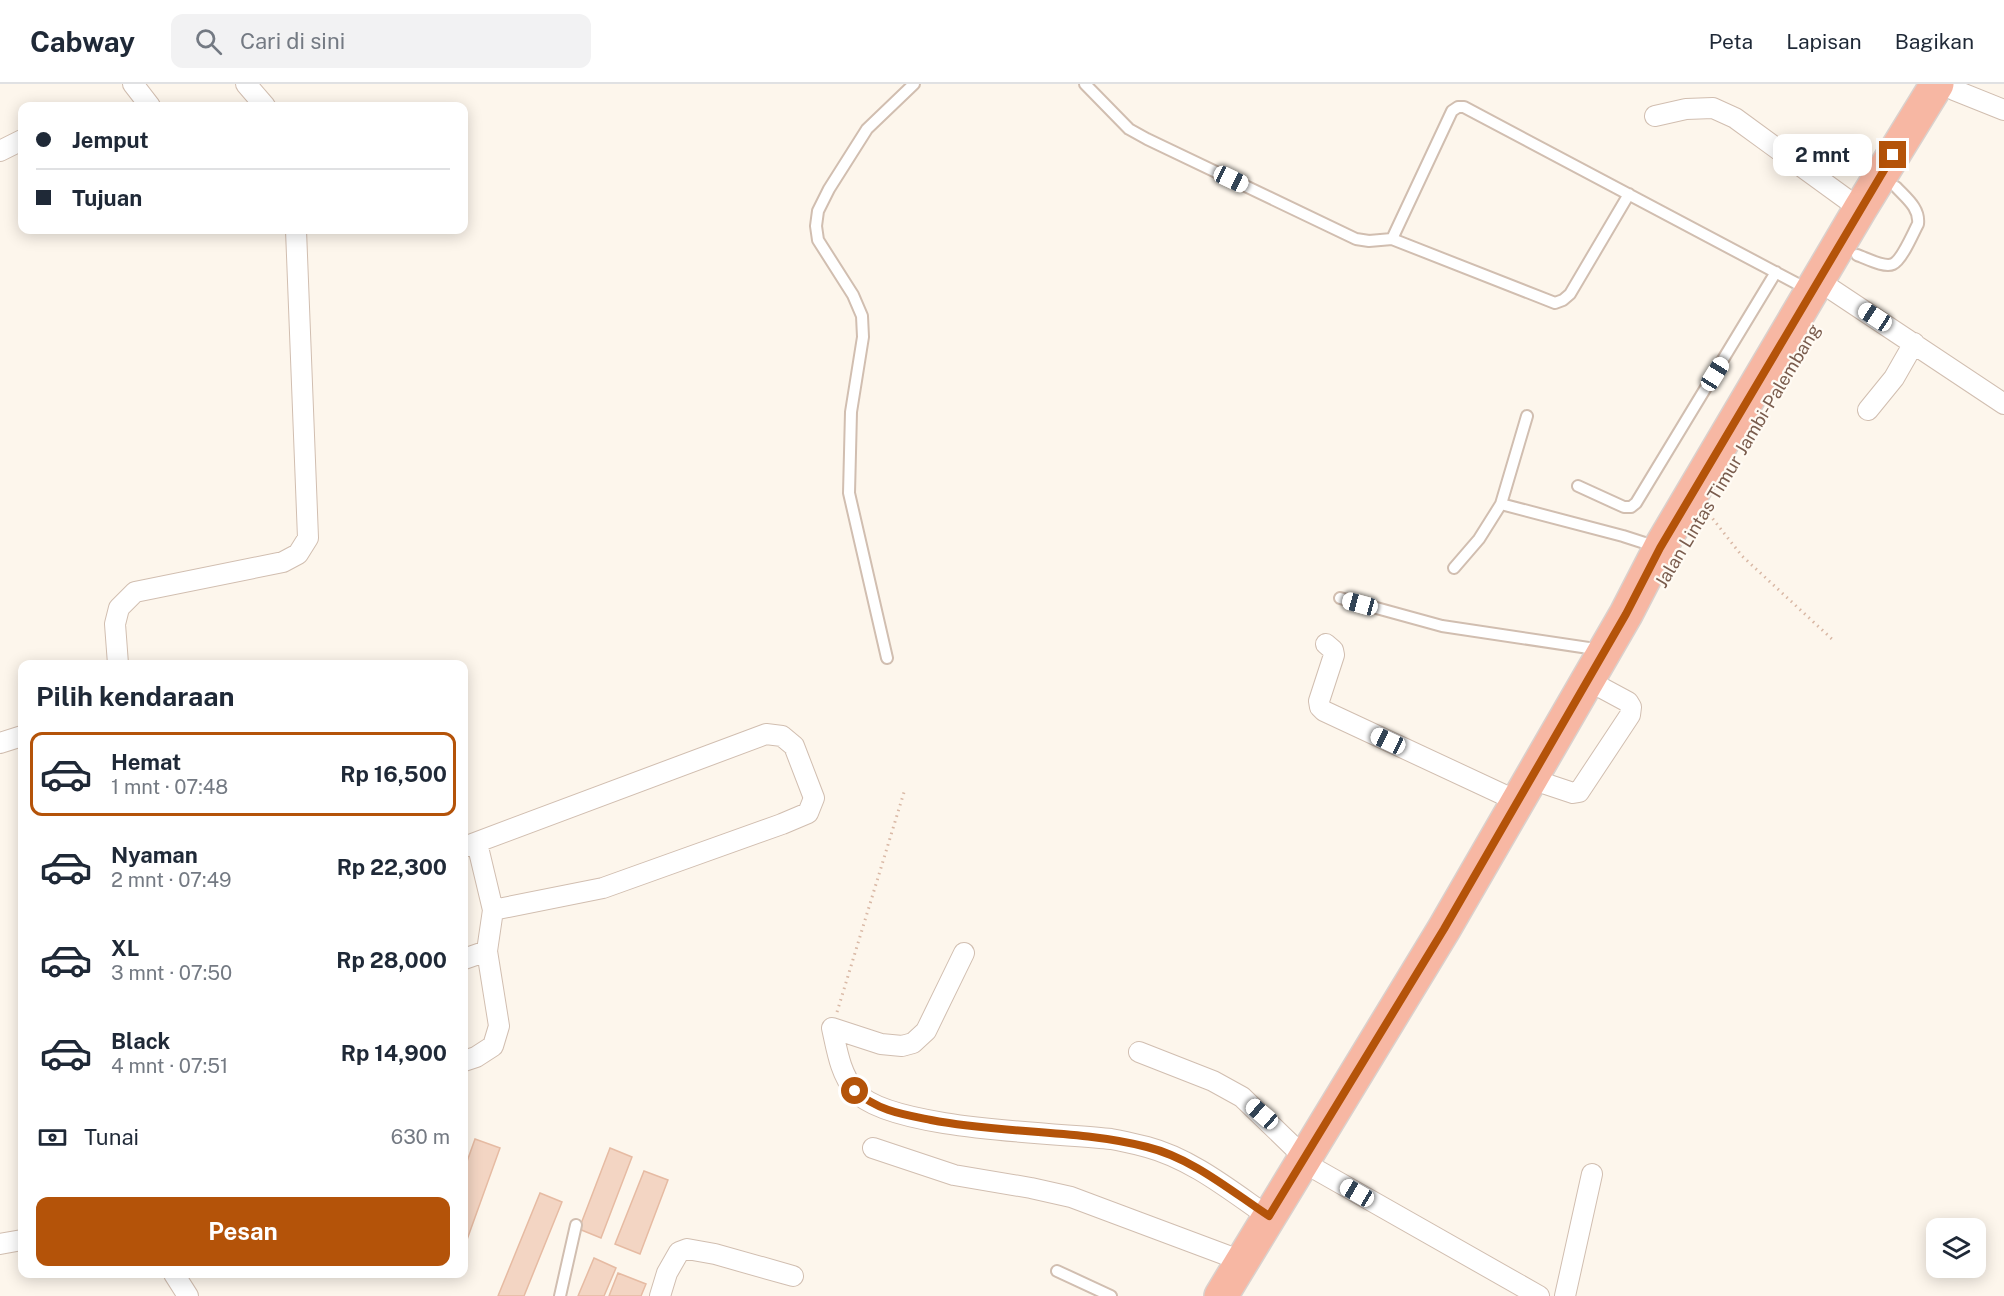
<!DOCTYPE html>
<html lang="id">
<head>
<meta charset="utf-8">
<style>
	:root { --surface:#fff; --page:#f2f2f3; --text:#1f2937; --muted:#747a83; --line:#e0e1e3; --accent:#b45309 }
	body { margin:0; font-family:"Public Sans",sans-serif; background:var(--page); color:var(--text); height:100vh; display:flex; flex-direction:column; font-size:22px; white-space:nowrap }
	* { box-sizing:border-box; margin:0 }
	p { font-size:20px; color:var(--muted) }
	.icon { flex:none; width:33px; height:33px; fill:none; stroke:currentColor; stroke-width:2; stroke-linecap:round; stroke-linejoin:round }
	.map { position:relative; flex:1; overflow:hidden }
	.side { position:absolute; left:18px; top:576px; width:450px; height:618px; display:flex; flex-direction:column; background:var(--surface); border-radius:12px; box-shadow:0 3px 15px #0003 }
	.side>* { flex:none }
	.banner { position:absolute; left:18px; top:18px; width:450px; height:132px; border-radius:12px; box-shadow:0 3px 15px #0003; display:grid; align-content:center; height:132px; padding:0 18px; background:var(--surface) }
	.buttons { position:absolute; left:1926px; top:1134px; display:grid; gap:12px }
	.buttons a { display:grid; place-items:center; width:60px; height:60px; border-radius:12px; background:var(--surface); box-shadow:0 3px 15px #0003; font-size:30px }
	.end { position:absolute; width:27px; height:27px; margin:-14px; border:8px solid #b45309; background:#fff; box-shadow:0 0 0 3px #fff }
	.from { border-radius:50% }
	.bubble { position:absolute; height:42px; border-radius:12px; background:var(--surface); box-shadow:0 3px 15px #0003; font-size:20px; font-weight:700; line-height:42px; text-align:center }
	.car { position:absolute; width:18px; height:36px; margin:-18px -9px; border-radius:8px; box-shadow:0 0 4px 2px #0007; background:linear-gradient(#fff 24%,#345 0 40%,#fff 0 76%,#345 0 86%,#fff 0) }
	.banner b { display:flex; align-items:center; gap:21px; height:57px; font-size:22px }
	.banner b+b { border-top:2px solid var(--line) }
	.banner i { width:15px; height:15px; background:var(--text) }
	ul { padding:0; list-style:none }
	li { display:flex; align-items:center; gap:18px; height:84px; margin:0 12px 9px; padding:0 6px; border:3px solid transparent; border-radius:12px }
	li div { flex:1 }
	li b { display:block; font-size:22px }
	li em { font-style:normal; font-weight:700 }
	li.selected { border-color:var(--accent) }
	li>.icon { width:54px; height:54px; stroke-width:1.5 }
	h2 { padding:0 18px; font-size:27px; line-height:72px }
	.pay { display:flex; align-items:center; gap:15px; height:66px; padding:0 18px; font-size:22px }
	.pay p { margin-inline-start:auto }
	.primary-button { display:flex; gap:12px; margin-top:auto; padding:12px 18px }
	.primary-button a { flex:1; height:69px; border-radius:12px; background:var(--accent); color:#fff; font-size:24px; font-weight:700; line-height:69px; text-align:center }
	header { display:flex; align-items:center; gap:36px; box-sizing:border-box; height:84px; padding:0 30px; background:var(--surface); border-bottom:2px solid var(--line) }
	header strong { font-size:28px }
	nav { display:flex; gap:33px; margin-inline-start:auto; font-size:21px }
	.search { width:420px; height:54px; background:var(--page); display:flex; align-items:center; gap:15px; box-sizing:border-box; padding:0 21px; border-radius:12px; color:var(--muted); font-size:22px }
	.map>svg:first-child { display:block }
	.building { fill:#f3d5c3; stroke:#e6bba3; stroke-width:1.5 }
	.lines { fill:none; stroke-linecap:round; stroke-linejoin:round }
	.lane-casing { stroke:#d1beb0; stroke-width:14 }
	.street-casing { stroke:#d1beb0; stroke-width:22 }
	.highway-casing { stroke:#dad1cd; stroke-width:36 }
	.path { stroke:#d9b8a5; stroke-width:3; stroke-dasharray:1.5 4.5; stroke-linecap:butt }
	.lane { stroke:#fff; stroke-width:10 }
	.street { stroke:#fff; stroke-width:20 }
	.highway { stroke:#f7b7a3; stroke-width:33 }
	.route { stroke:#b45309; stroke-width:8 }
	.labels { text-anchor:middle; stroke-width:4.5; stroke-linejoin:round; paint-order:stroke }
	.street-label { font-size:18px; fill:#7a5c4d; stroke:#fffaf3 }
</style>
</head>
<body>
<header>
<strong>Cabway</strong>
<div class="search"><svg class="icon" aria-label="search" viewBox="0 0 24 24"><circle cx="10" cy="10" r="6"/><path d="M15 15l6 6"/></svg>Cari di sini</div>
<nav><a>Peta</a><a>Lapisan</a><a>Bagikan</a></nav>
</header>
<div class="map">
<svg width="2004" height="1212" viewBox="0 0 2004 1212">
	<rect width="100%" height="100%" fill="#fdf6ec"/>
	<path class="building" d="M475 1055 500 1064 464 1164V1086Z
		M610 1064 632 1073 601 1154 579 1145Z
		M644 1087 668 1096 640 1170 615 1160Z
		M540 1109 562 1118 524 1212H498Z
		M594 1174 616 1184 604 1212H578Z
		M618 1189 646 1200 641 1212H609Z"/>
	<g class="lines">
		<defs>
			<path id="lane" d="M1085 0 1129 45 1147 55 1356 155 1369 157 1392 155 1452 27 1458 23H1464L1809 206
				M1392 155 1555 219 1563 216 1570 210 1629 110
				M1857 171C1866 174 1884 184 1893 180 1902 176 1913 149 1918 140 1920 124 1906 114 1896 103
				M1527 332 1501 420 1623 452 1657 463
				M1578 402 1624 423H1631L1636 419 1776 188
				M1454 484 1479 455 1501 420
				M1340 514 1442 542 1602 566
				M887 574 849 409 851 328 863 253 862 232 853 211 818 156 816 142 818 127 829 105 867 45 914 0
				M1057 1187 1111 1212
				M560 1212 576 1141"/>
			<path id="street" d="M133 0 150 22
				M246 0 265 22
				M1954 6 2004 26
				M1655 32 1686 25 1713 24 1735 34 1860 125
				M0 67 22 56
				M1819 197 2004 320
				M1868 326 1894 294 1914 259
				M1326 560 1333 566 1334 571 1319 617 1320 623 1324 627 1517 717
				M118 580 115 540 119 524 135 508 283 478 298 470 308 454 296 146
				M0 659 22 652
				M1546 700 1573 709 1579 708 1630 631 1631 623 1628 618 1602 604
				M464 763 766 650 782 652 794 662 814 714 808 729 782 740 603 804 493 826
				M964 869 926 947 913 959 902 962 881 960 832 944C837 966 840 989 855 1007 888 1046 1058 1049 1111 1055 1123 1057 1135 1060 1147 1063 1192 1075 1231 1107 1269 1133
				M464 875 487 867
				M1139 968 1213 997 1242 1013 1305 1074
				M464 977 476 973 493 962 499 942 487 867 493 826 477 759
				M873 1064 954 1091 1031 1104 1071 1113 1242 1177
				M1317 1086 1539 1212
				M0 1160 22 1156
				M174 1190 188 1212
				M660 1212 667 1189 679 1168 687 1165 715 1170 793 1192
				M1565 1212 1592 1090"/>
			<path id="highway" d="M1221 1212 1444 845 1626 530 1660 464 1860 125 1937 0"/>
		</defs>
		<use href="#lane" class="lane-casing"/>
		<use href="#street" class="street-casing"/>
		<use href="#highway" class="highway-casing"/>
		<path class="path" d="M1709 430 1742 472 1833 556
			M837 928 905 705"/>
		<use href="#lane" class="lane"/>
		<use href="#street" class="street"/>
		<use href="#highway" class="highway"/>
	</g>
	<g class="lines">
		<path class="route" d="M855 1007C879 1027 901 1030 931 1036 1002 1050 1076 1045 1147 1063 1192 1074 1231 1107 1269 1132L1444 845 1626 530 1660 464 1893 71"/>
	</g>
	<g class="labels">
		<g class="street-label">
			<text transform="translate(1738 372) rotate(-59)" y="6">Jalan Lintas Timur Jambi-Palembang</text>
		</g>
	</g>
</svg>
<div class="buttons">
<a><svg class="icon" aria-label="layers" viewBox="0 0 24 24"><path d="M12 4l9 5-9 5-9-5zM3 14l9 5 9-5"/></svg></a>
</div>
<i class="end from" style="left:855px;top:1007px"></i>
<i class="end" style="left:1893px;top:71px"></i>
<div class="bubble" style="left:1773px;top:50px;width:99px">2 mnt</div>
<i class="car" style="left:1231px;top:95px;rotate:115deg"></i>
<i class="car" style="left:1875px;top:233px;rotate:303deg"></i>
<i class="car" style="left:1715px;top:290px;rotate:32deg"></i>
<i class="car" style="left:1360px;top:520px;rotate:285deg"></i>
<i class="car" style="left:1388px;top:657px;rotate:295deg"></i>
<i class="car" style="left:1262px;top:1030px;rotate:311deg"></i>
<i class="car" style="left:1357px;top:1109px;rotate:300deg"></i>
<div class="banner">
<b><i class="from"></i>Jemput</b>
<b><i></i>Tujuan</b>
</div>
<section class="side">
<h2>Pilih kendaraan</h2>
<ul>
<li class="selected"><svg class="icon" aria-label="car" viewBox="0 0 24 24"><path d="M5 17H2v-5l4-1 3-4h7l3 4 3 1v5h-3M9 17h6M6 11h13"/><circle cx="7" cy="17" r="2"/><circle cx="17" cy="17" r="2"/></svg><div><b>Hemat</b><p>1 mnt · 07:48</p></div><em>Rp 16,500</em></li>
<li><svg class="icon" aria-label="car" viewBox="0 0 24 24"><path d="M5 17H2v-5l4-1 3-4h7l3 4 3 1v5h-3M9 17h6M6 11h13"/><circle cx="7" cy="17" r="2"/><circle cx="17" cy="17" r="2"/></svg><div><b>Nyaman</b><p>2 mnt · 07:49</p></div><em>Rp 22,300</em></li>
<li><svg class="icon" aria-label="car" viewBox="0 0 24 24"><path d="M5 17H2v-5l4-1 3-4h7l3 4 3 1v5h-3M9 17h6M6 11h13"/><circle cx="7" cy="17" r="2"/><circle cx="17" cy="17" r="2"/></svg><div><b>XL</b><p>3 mnt · 07:50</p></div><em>Rp 28,000</em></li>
<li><svg class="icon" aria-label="car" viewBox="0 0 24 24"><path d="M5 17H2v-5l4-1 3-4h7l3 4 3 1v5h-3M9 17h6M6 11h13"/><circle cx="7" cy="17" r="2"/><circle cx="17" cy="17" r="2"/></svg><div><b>Black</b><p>4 mnt · 07:51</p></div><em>Rp 14,900</em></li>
</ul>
<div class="pay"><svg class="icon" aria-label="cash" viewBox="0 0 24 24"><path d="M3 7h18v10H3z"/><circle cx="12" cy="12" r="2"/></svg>Tunai<p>630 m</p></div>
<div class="primary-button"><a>Pesan</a></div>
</section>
</div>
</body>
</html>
